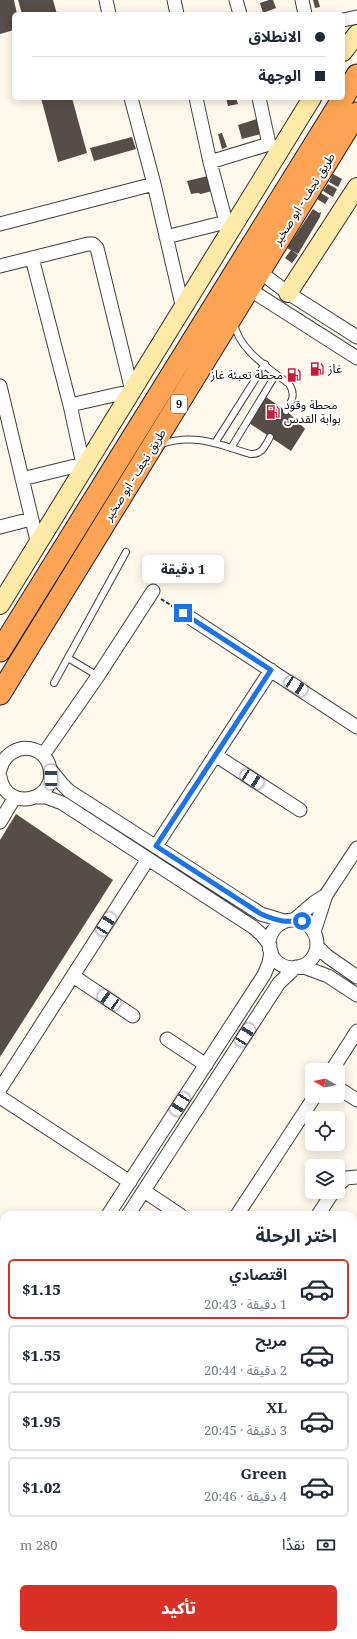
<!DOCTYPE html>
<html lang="ar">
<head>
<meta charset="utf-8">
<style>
	:root { --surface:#fff; --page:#f2f2f3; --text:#1f2937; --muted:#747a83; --line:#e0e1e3; --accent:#d93025 }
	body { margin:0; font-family:"Noto Serif","Noto Sans Arabic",serif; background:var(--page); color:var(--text); direction:rtl; height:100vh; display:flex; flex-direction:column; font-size:15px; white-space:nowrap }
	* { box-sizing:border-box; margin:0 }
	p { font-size:13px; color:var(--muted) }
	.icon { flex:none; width:22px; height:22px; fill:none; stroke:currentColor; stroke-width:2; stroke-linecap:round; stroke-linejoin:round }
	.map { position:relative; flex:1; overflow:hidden; direction:ltr }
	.side { position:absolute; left:0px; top:1211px; width:357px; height:428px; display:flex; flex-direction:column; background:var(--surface); border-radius:12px 12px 0 0; box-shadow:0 2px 10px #0003; direction:rtl }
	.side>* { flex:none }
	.banner { position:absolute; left:12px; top:12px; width:333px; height:88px; border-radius:6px; box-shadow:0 2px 10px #0003; direction:rtl; display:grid; align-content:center; height:88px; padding:0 20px; background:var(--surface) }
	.needle { width:26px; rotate:279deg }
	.fabs { position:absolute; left:305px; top:1063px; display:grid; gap:8px }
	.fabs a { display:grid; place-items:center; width:40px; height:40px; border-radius:6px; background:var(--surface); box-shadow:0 2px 10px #0003; font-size:20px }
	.end { position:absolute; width:18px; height:18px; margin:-9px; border:5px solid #1a73e8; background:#fff; box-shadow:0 0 0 2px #fff }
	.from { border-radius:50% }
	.bubble { position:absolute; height:28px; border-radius:6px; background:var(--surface); box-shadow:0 2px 10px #0003; font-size:13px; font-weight:800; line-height:28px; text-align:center; direction:rtl }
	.car { position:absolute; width:12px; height:24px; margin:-12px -6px; border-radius:5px; box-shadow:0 0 3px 1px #0007; background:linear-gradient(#fff 24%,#345 0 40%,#fff 0 76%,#345 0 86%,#fff 0) }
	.banner b { display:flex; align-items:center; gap:14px; height:38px; font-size:15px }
	.banner b+b { border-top:1px solid var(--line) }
	.banner i { width:10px; height:10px; background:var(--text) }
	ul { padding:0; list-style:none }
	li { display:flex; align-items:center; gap:12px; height:60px; margin:0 8px 6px; padding:0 12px; border:2px solid var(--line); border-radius:6px }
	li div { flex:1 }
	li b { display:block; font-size:15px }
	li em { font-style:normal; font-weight:800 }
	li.active { border-color:var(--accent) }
	li>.icon { width:36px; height:36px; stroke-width:1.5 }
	h2 { padding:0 20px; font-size:18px; line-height:48px }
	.pay { display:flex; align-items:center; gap:10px; height:44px; padding:0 20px; font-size:15px }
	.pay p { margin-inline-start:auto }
	.button { display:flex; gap:8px; margin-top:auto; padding:8px 20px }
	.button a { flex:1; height:46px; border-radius:6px; background:var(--accent); color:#fff; font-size:16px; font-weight:800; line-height:46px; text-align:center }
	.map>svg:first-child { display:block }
	.building { fill:#564c48 }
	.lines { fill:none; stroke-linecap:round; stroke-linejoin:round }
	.service-casing { stroke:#404040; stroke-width:8 }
	.minor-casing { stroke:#404040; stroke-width:15 }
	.secondary-casing { stroke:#2f2f2f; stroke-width:20 }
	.trunk-casing { stroke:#1e1e1e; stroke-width:23 }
	.path { stroke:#2f2f2f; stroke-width:2; stroke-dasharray:4 2; stroke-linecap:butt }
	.service { stroke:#fff; stroke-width:6 }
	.minor { stroke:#fff; stroke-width:13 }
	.secondary { stroke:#ffeaa8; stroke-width:18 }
	.trunk { stroke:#ffa454; stroke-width:21 }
	.route { stroke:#1a73e8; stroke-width:5 }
	.labels { text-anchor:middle; stroke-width:4; stroke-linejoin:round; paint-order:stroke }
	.shield { fill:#fff; stroke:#565656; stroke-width:1 }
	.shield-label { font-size:11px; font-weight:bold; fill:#0d0d0d }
	.street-label { font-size:12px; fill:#0d0d0d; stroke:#fff }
	.poi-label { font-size:12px; fill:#0d0d0d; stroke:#fff; text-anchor:start }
</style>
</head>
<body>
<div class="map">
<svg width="357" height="1639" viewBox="0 0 357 1639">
	<rect width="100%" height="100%" fill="#fff9ed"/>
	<path class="building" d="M0 0H14L17 14H14V30L0 34Z
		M18 0H53L57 14H22Z
		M269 0H273L276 8 263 13 260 3Z
		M313 0H318L320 7 315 8Z
		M41 98H72L87 153 58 162Z
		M226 98H236L238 104 228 106Z
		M260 118 265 133 242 139 238 125Z
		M222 133 227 147 222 149 218 134Z
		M132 137 136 149 94 161 90 148Z
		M333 174 342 179 338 187 329 182Z
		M208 176 212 191 201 194 198 193 191 194 187 181Z
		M328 184 337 189 333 197 323 191Z
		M321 193 329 198 325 204 317 199Z
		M313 209 319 213 321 212 320 217 298 254 287 248Z
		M291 250 298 255 292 263 285 258Z
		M266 397 289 413 305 429 291 451 249 423Z
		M16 814 113 880 0 1057V840Z"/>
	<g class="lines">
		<defs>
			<path id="service" d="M234 322C238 350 269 368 289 384 296 394 292 401 286 411
				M215 443 265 364
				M161 444C194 433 218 444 250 454 262 455 265 446 270 437
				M231 448 276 374
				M68 658 98 676
				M54 683 126 552"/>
			<path id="minor" d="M106 0 109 14
				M174 0 177 14
				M236 0 240 14
				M302 0 305 14
				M343 20 357 17
				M131 98 154 184 183 309
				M196 98 210 162
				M0 224 154 184
				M166 237 226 222 210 162 269 144 259 98
				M32 258 70 405 84 469
				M0 266 88 244H93L97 248 132 391 70 405
				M260 272 288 293 357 337
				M249 289 357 358
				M0 386 38 545
				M22 479 83 464
				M0 527 31 519
				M183 613 357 727
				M43 755 98 676 153 591
				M215 755 300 810
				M50 769 62 784 69 791 261 914 284 921
				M0 770C3 755 19 744 35 750 41 752 47 758 49 765 61 799 7 815 0 777
				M37 797H46L62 803 253 927 262 935 270 945
				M0 822 15 797
				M156 846 271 670
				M294 920 315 902 326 895
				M269 944a24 24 0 1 1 48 0a24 24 0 1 1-48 0Z
				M314 932 326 895 357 848
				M317 946 327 956 357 977
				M301 966 328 976 357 995
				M73 976 133 1016
				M167 1039 206 1065
				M332 1070 357 1031
				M338 1088 357 1100
				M0 1089 148 859
				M0 1097 130 1182
				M338 1185 346 1178 357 1177
				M144 1191 180 1215
				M108 1215 264 975 269 963 271 951
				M128 1215 279 983 296 967
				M237 1215 315 1096
				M318 1215 333 1192
				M353 1317 357 1319
				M353 1342 357 1345
				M0 1382 4 1376
				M0 1420 4 1409
				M0 1424V1435
				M0 1454 4 1456
				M353 1556 357 1558
				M280 1635 286 1639
				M309 1635 315 1639
				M36 1639 39 1635"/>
			<path id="secondary" d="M343 52 357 34
				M288 293 357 187
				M0 605 312 98"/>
			<path id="trunk" d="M343 98 357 75
				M0 651 343 98
				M0 694 357 113"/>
		</defs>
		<use href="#service" class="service-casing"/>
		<use href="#minor" class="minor-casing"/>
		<use href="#secondary" class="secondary-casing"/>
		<use href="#trunk" class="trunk-casing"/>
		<path class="path" d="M161 599 174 607"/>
		<use href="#service" class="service"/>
		<use href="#minor" class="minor"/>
		<use href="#secondary" class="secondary"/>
		<use href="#trunk" class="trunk"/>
	</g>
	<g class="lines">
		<path class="route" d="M183 613 271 670 156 846 261 914C268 917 275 920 283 921 290 922 295 920 302 921"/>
	</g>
	<defs>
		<symbol id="fuel-bare" viewBox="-9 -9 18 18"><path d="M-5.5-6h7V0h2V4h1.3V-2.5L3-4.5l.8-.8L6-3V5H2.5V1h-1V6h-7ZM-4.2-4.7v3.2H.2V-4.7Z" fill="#c81a39" stroke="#fff" stroke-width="2.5" paint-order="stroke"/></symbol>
	</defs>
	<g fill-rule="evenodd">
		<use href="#fuel-bare" x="307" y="359" width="20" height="20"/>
		<use href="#fuel-bare" x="284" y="365" width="20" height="20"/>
		<use href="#fuel-bare" x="263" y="402" width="20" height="20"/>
	</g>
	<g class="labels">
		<rect class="shield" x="171" y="395" width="16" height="18" rx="3"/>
		<g class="shield-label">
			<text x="179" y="408">9</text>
		</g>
		<g class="street-label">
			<text transform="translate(304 199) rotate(-58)" y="4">طريق نجف - ابو صخير</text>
			<text transform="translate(135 475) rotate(-58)" y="4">طريق نجف - ابو صخير</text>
		</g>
		<g class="poi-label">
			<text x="328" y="373">غاز</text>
			<text x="283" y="379" text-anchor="end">محطة تعبئة غاز</text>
			<text x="284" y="409">محطة وقود<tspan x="284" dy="14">بوابة القدس</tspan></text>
		</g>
	</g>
</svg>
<div class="fabs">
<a><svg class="needle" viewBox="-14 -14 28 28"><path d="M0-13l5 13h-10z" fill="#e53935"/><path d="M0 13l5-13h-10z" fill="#747a83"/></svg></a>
<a><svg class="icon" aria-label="locate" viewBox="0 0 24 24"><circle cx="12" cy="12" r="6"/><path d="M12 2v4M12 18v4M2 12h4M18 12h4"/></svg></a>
<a><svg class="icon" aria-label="layers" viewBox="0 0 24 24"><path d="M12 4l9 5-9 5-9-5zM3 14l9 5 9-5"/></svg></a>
</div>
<i class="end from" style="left:302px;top:921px"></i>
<i class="end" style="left:183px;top:613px"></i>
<div class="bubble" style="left:142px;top:555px;width:82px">1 دقيقة</div>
<i class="car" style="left:296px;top:686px;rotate:123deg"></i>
<i class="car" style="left:51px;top:777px;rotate:359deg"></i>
<i class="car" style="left:252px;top:779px;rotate:123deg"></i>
<i class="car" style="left:106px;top:924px;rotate:33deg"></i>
<i class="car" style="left:109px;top:1000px;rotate:304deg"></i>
<i class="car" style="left:245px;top:1035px;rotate:33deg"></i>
<i class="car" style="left:180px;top:1104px;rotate:213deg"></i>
<div class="banner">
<b><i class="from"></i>الانطلاق</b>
<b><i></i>الوجهة</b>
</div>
<section class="side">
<h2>اختر الرحلة</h2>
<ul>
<li class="active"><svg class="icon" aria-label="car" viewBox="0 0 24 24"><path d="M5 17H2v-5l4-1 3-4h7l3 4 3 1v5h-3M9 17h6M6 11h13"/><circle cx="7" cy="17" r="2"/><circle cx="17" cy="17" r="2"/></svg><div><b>اقتصادي</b><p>1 دقيقة · 20:43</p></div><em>$1.15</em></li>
<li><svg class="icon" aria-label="car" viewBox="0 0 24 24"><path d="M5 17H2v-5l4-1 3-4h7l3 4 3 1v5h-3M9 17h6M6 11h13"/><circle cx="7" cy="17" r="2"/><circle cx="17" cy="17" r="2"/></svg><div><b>مريح</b><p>2 دقيقة · 20:44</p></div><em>$1.55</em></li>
<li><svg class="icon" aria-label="car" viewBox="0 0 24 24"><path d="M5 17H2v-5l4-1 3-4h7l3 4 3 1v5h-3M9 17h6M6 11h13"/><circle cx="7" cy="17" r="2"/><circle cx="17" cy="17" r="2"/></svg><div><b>XL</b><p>3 دقيقة · 20:45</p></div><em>$1.95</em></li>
<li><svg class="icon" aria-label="car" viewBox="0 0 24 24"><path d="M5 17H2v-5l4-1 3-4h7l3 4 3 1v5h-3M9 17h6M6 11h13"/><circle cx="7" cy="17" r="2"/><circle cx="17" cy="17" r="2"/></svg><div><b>Green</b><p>4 دقيقة · 20:46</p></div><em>$1.02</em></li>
</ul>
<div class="pay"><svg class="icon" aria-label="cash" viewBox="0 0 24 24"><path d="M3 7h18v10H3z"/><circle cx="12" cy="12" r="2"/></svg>نقدًا<p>280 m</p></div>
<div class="button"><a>تأكيد</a></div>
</section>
</div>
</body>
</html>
